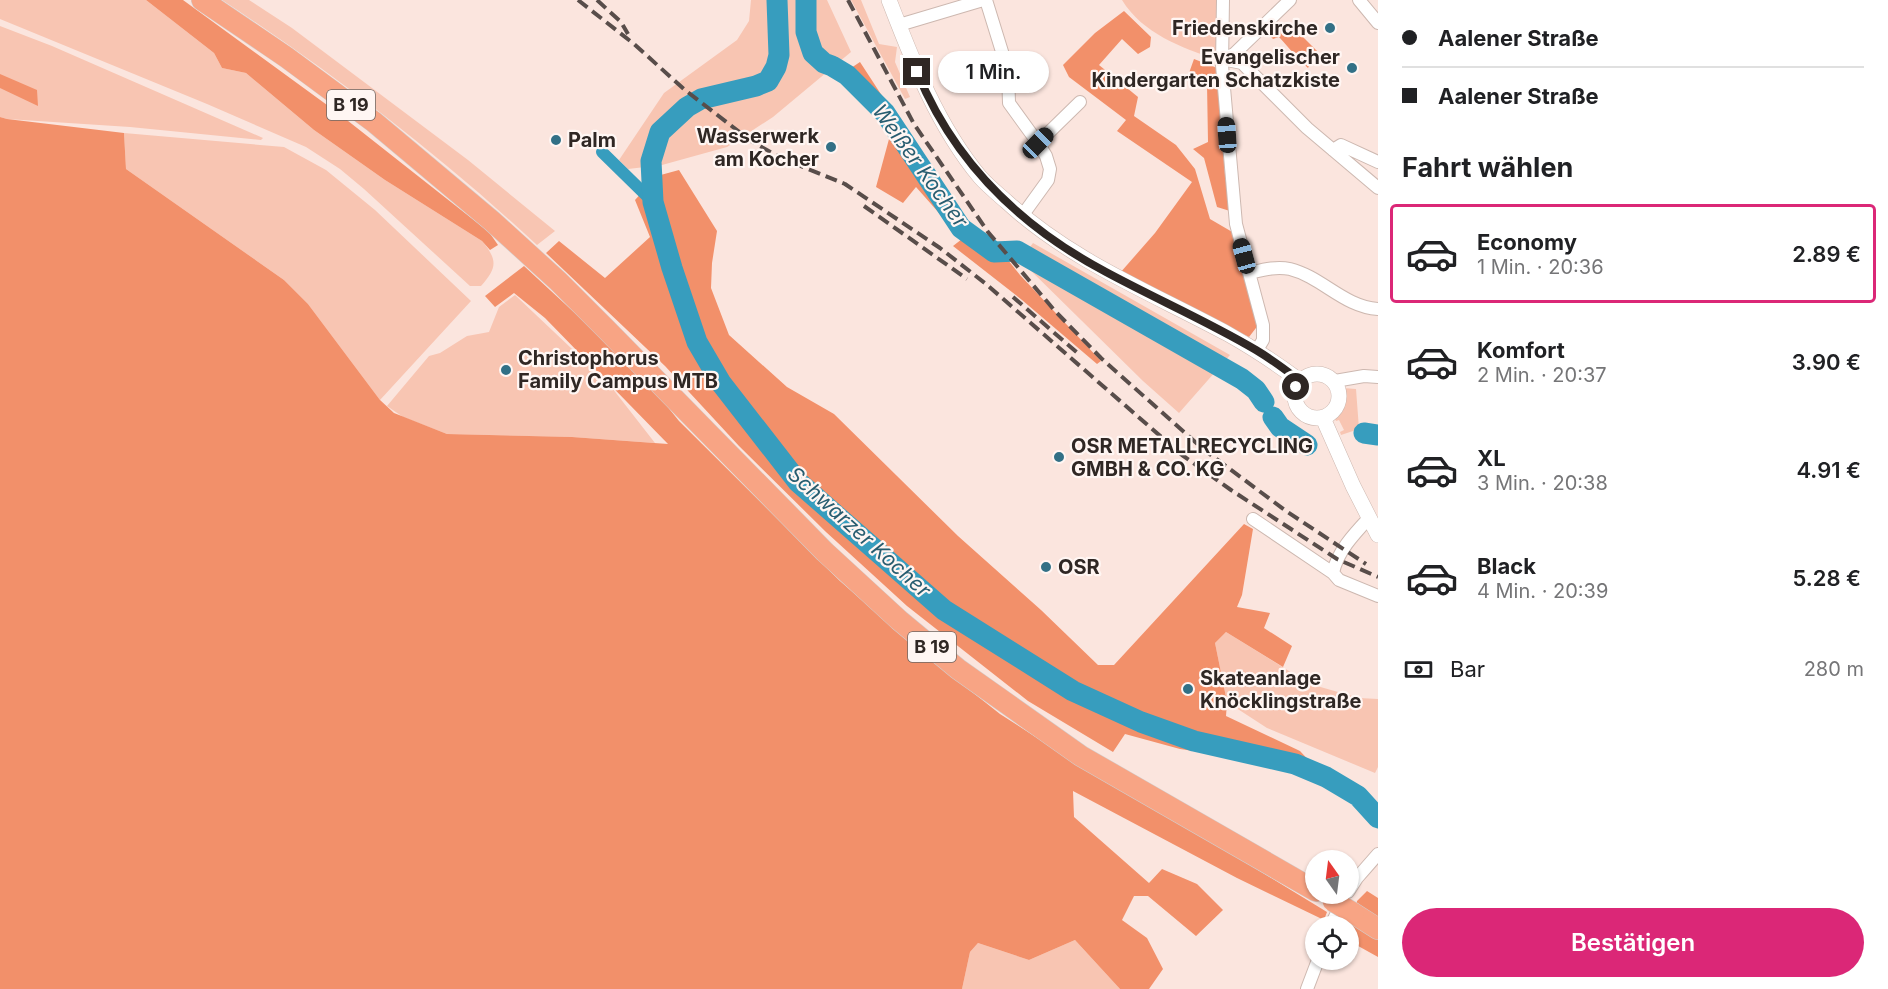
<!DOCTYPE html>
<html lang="de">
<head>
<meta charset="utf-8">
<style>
	:root { --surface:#fff; --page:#f6f6f6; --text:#202124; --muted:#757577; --line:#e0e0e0; --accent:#db2777 }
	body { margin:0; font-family:Inter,sans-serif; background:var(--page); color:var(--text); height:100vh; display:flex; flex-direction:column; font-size:22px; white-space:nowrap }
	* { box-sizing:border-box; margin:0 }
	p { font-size:20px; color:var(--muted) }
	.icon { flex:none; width:33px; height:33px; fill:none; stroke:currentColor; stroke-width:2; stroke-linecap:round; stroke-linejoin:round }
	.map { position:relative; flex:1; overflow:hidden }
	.drawer { display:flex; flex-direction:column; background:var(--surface); width:510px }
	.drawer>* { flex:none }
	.guide { display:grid; align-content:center; height:132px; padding:0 24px; background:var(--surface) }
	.needle { width:39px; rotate:346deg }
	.tools { position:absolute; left:1305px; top:850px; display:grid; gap:12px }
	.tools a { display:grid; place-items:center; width:54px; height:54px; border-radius:50%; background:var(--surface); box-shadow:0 2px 4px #0004; font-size:30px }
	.end { position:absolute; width:27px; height:27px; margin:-14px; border:8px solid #2f2724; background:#fff; box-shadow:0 0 0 3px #fff }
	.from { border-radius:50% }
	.bubble { position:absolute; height:42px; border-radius:21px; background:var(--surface); box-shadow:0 2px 4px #0004; font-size:20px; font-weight:600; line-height:42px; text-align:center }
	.car { position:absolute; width:18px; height:36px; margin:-18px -9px; border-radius:8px; box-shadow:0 0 4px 2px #0007; background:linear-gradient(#222 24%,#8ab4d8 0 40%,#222 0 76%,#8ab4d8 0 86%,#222 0) }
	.guide b { display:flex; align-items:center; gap:21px; height:57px; font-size:22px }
	.guide b+b { border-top:2px solid var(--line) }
	.guide i { width:15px; height:15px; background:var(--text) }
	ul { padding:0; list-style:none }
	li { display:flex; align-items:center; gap:18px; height:99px; margin:0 12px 9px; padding:0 12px; border:3px solid transparent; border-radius:6px }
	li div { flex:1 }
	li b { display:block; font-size:22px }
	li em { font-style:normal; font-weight:600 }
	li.on { border-color:var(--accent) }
	li>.icon { width:54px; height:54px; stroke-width:1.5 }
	h2 { padding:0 24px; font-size:27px; line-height:72px }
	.pay { display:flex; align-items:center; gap:15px; height:66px; padding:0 24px; font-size:22px }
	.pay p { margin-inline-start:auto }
	.button { display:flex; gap:12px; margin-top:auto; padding:12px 24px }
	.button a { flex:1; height:69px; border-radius:36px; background:var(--accent); color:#fff; font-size:24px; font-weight:600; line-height:69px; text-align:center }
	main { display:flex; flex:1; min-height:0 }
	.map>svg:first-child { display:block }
	.green { fill:#f8c5b2 }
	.forest { fill:#f2906a }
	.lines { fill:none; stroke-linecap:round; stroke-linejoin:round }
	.canal { stroke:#379dbe; stroke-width:12 }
	.river { stroke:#379dbe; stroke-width:21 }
	.minor-casing { stroke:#cdb8b0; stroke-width:14 }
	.tertiary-casing { stroke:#cdb8b0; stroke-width:16 }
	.trunk-casing { stroke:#d1cfcf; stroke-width:22 }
	.minor { stroke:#fff; stroke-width:12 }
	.tertiary { stroke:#fff; stroke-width:15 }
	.trunk { stroke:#f8a484; stroke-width:21 }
	.rail { stroke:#584d4a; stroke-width:4; stroke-dasharray:12 6; stroke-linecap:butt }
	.trunk-bridge-casing { stroke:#d1cfcf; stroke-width:22; stroke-linecap:butt }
	.trunk-bridge { stroke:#f8a484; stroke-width:21 }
	.route { stroke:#2f2724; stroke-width:8 }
	.poi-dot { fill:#327086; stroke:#fff6f3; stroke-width:2 }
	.labels { text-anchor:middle; stroke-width:4.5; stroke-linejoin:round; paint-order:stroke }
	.shield { fill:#fff6f3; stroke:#6d6562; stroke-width:1.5 }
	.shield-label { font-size:18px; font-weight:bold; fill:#2f2724 }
	.poi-label { font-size:20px; font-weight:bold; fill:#2f2724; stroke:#fff6f3; text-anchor:start }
	.water-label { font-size:21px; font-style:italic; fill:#285d70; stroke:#fff6f3 }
</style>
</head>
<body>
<main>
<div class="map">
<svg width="1378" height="989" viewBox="0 0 1378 989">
	<rect width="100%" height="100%" fill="#fbe5de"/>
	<path class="green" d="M0 0H146L214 53 222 68 246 73 314 130 385 180 482 241C498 260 497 268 481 286H470L364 189 340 169 306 147 207 104 0 19Z
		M222 0H249L292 28 468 160 555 231 537 245C440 155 333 73 222 0Z
		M751 0H827L851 52 773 117 727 147 662 165 628 169 619 160 664 93 737 40 749 21Z
		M851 0H861L879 44 897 47 895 62 910 97 905 99Z
		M1122 0H1218L1217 60C1181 47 1143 34 1122 0Z
		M0 26 52 46 263 138 261 140 130 127 7 119 0 117Z
		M124 133 284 147 326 170 375 210 471 301 380 400 308 304 284 280 126 169Z
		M1033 243 1230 355 1179 413 1143 381 1020 260Z
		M515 295 609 384 655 443 572 437 447 434 403 417 387 406 429 356 440 353 467 336 489 332 499 307Z
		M1343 388 1356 389 1359 429 1341 435 1340 432 1344 430 1339 420 1336 421 1334 416 1341 403Z
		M1226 632 1310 684 1359 698 1378 699V767L1375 773 1267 728 1227 702 1215 643Z
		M1075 940 1120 989H962L970 952 978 943 1029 960Z"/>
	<path class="forest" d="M146 0H183L338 113 489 232 498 245 490 250 482 241 385 180 314 130 246 73 222 68 214 53Z
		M1124 11 1151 37 1150 47 1138 54 1122 39 1099 65 1138 97 1134 116 1176 145 1195 169 1210 219 1234 233 1259 324 1249 337 1120 273 1155 233 1192 182 1117 131 1126 120 1069 77 1063 65 1095 33Z
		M1275 20 1281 25 1293 27 1317 51 1308 68C1297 58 1289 48 1279 37L1273 39 1265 30Z
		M1194 59 1217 68 1225 175 1230 211 1217 207 1204 158 1193 149 1208 142 1207 84 1189 73Z
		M860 62 916 148 915 152 939 191 968 225 988 235 1020 275 1101 361 1097 364 1022 300 953 246 962 239 916 187 903 203 876 187 892 128 848 70Z
		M0 74 37 90 38 106 0 88Z
		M0 117 7 119 124 133 126 169 284 280 308 304 380 400 394 413 447 434 572 437 668 444 545 318 514 293 495 307 485 296 524 266 643 376 679 421 840 581 918 649 1000 714 1076 763 1171 817 1327 912 1324 920 1237 878 1073 791 1074 817 1149 883 1162 869 1197 884 1223 910 1196 936 1148 896H1134L1122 920 1147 938 1163 969 1149 989H1120L1075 940 1029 960 978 943 970 952 962 989H0Z
		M679 170 717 231 712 263 711 288 729 335 787 387 834 414 958 536 1041 610 1098 665H1114L1244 524 1253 529 1242 595 1237 607 1270 613 1264 628 1292 646 1283 667 1226 632 1215 643 1227 702 1226 716 1300 751 1315 767 1359 789 1353 796 1307 772 1291 768 1221 743 1207 753 1180 749 1125 734 1113 752 1028 701 907 606 826 532 739 446 665 366 546 253 559 241 605 278 650 237 635 200 657 176Z
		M1367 891 1378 898V957L1351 942 1357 901Z"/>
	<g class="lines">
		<path class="canal" d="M602 152 653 202"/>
		<path class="river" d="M777 0 779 55 776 67 768 81 756 86 701 99 687 107 660 132 651 161 653 202 672 268 697 342 721 383 798 482 944 610 1073 691 1141 722 1194 741 1295 764 1326 777 1358 796 1378 818
			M806 0V32L813 53 824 63 832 66 847 75 885 113 961 228 994 252 1017 251 1242 379 1256 390 1264 402
			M1273 417 1280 427 1307 445
			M1364 433 1378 435"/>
		<defs>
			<path id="minor" d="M986 0 1008 71 1009 103 1038 143 1046 156 1050 169 1048 180 1022 216
				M1223 0 1222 65 1236 224 1263 325V340L1257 350
				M1359 0 1378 23
				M899 25 983 0
				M1222 59 1242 63 1307 128 1378 188
				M1223 59 1234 54 1290 0
				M1038 143 1080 102
				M1333 150 1341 145 1378 162
				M1249 273C1262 270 1276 266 1290 269 1322 277 1344 307 1378 309
				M1335 381 1364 376 1378 377
				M1253 519 1333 573 1339 580 1378 596
				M1333 573C1337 552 1354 534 1369 518
				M1348 892 1357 878 1378 854
				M1330 927 1343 901
				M1307 989 1318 960"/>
			<path id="tertiary" d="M889 0C913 62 937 125 980 177 988 186 998 194 1007 202 1071 261 1152 293 1228 334 1253 348 1277 364 1300 381
				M1295 396a22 22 0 1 1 44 0a22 22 0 1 1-44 0Z
				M1323 418 1353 486 1378 535"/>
			<path id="trunk" d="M202 0 286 57 374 122 492 221 558 281 606 329 825 552 899 620 958 669 1081 756 1316 891
				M1353 913 1378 929"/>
		</defs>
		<use href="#minor" class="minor-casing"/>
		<use href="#tertiary" class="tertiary-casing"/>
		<use href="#trunk" class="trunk-casing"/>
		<use href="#minor" class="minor"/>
		<use href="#tertiary" class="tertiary"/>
		<use href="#trunk" class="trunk"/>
		<path class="rail" d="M578 0 634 44 685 90 751 141 783 159 845 184 940 248 986 284 1182 455 1231 490 1337 559 1378 577
			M597 0 621 22 628 34
			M848 0 914 124 988 232 1055 311 1101 358 1203 449 1286 511 1366 564
			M864 206 967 279
			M1013 297 1081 356"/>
		<defs>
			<path id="trunk-bridge" d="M1333 901 1353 913"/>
		</defs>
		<use href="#trunk-bridge" class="trunk-bridge-casing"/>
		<use href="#trunk-bridge" class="trunk-bridge"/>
	</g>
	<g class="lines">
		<path class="route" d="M917 72C954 162 1021 227 1106 272 1156 299 1207 321 1256 350 1271 359 1286 370 1300 381L1296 387"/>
	</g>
	<g class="poi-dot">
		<circle cx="1330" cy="28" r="6"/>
		<circle cx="1352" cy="68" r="6"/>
		<circle cx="556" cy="140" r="6"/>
		<circle cx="831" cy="147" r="6"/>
		<circle cx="506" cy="370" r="6"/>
		<circle cx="1059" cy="457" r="6"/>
		<circle cx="1046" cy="567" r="6"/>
		<circle cx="1188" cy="689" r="6"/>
	</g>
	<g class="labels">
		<g class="shield">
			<rect x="327" y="90" width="48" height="30" rx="4.5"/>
			<rect x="908" y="632" width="48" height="30" rx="4.5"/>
		</g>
		<g class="shield-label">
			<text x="351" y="111">B 19</text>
			<text x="932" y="653">B 19</text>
		</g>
		<g class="poi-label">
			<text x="1318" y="35" text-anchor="end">Friedenskirche</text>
			<text x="1340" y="64" text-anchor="end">Evangelischer<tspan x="1340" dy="23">Kindergarten Schatzkiste</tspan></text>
			<text x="819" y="143" text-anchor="end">Wasserwerk<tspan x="819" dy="23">am Kocher</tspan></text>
			<text x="568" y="147">Palm</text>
			<text x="518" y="365">Christophorus<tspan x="518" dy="23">Family Campus MTB</tspan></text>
			<text x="1071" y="453">OSR METALLRECYCLING<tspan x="1071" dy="23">GMBH &amp; CO. KG</tspan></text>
			<text x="1058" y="574">OSR</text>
			<text x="1200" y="685">Skateanlage<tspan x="1200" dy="23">Knöcklingstraße</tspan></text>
		</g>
		<g class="water-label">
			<text transform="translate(920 166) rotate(54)" y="7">Weißer Kocher</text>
			<text transform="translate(859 532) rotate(42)" y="7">Schwarzer Kocher</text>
		</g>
	</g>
</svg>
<div class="tools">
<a><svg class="needle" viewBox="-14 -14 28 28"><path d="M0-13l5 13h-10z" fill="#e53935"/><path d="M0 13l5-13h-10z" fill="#757577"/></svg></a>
<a><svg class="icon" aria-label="locate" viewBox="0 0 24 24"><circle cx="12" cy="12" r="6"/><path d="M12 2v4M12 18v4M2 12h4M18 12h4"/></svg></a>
</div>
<i class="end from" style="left:1296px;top:387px"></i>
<i class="end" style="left:917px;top:72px"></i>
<div class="bubble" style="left:938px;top:51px;width:111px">1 Min.</div>
<i class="car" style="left:1227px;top:135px;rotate:356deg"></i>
<i class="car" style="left:1038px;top:143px;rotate:45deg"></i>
<i class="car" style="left:1244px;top:256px;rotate:345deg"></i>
</div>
<section class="drawer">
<div class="guide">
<b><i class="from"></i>Aalener Straße</b>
<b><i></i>Aalener Straße</b>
</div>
<h2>Fahrt wählen</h2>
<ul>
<li class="on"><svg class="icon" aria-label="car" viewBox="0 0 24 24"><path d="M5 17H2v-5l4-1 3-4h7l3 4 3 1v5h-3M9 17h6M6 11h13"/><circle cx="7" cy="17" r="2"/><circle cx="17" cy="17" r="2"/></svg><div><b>Economy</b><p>1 Min. · 20:36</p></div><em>2.89 €</em></li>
<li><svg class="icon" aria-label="car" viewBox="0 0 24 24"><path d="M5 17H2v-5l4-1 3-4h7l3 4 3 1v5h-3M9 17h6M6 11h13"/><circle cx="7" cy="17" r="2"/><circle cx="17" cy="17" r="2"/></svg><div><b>Komfort</b><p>2 Min. · 20:37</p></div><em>3.90 €</em></li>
<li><svg class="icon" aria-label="car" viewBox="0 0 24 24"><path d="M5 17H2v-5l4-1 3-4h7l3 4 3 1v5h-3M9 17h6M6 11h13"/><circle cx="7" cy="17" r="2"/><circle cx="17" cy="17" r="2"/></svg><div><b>XL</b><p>3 Min. · 20:38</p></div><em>4.91 €</em></li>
<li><svg class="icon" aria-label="car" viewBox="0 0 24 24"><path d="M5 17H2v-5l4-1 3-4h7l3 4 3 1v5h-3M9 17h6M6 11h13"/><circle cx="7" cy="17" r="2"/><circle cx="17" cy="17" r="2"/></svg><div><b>Black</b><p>4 Min. · 20:39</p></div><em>5.28 €</em></li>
</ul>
<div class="pay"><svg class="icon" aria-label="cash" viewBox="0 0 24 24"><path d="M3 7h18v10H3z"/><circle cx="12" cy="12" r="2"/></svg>Bar<p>280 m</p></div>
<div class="button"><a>Bestätigen</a></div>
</section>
</main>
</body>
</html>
